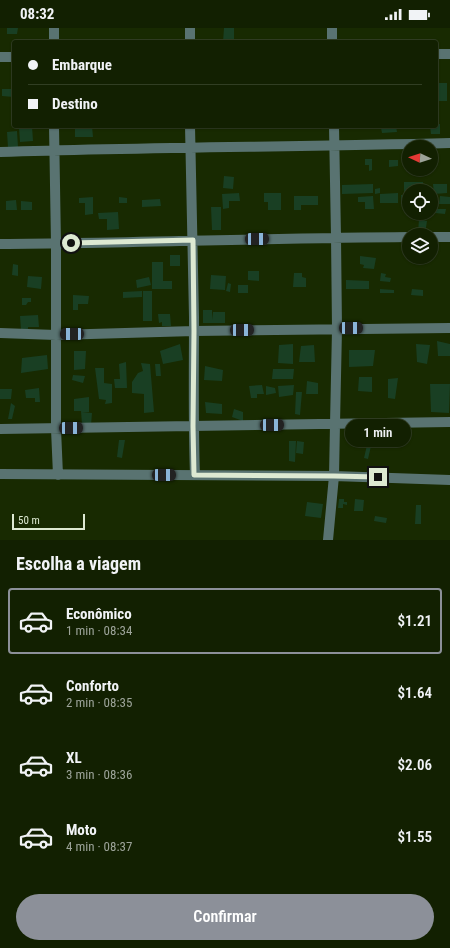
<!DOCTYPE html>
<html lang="pt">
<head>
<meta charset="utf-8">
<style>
	:root { --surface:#122001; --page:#1f2d10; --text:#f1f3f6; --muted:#9ca399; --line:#313e23; --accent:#8c9099 }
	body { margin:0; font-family:"Roboto Condensed",sans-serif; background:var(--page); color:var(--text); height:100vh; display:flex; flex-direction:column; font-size:15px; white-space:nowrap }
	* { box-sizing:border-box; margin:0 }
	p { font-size:13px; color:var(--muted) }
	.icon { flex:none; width:22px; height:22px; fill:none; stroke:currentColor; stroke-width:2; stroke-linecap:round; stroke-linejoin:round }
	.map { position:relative; height:512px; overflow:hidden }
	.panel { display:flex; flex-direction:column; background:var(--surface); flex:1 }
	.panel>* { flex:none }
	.guide { position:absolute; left:12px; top:12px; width:426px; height:88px; border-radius:4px; box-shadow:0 1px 3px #0004,0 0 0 1px var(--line); display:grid; align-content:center; height:88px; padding:0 16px; background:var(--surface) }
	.needle { width:26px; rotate:274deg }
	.buttons { position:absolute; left:402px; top:112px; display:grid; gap:8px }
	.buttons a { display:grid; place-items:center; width:36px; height:36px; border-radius:50%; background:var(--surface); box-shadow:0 1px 3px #0004,0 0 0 1px var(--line); font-size:20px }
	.scale { position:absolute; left:12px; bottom:10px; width:73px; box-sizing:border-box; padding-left:4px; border:2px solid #dde9d2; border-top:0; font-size:11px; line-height:14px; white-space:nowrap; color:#dde9d2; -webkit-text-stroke:3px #182a01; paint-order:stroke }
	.end { position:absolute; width:18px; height:18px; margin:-9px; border:5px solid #dde9d2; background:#111; box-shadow:0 0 0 2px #111 }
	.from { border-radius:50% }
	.bubble { position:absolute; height:28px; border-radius:14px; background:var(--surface); box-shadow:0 1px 3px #0004,0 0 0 1px var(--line); font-size:13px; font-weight:600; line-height:28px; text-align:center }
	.car { position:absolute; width:12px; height:24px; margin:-12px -6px; border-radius:5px; box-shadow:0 0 3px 1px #0007; background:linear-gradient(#222 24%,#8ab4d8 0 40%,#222 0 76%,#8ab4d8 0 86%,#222 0) }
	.guide b { display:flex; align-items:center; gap:14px; height:38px; font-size:15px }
	.guide b+b { border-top:1px solid var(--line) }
	.guide i { width:10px; height:10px; background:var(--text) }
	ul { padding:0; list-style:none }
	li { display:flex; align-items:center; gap:12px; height:66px; margin:0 8px 6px; padding:0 8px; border:2px solid transparent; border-radius:4px }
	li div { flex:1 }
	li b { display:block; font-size:15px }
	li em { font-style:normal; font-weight:600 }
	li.selected { border-color:var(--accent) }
	li>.icon { width:36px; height:36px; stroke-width:1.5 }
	h2 { padding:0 16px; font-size:18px; line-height:48px }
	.primary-button { display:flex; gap:8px; margin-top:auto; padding:8px 16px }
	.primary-button a { flex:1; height:46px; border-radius:24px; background:var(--accent); color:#fff; font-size:16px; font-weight:600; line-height:46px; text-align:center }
	.status { display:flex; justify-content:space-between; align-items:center; height:28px; padding:0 20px; background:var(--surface); direction:ltr }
	.status svg { height:11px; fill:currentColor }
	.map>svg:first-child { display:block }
	.building { fill:#193f23 }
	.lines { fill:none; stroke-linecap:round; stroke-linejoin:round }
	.minor { stroke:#597371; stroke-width:10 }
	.route { stroke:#dde9d2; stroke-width:5 }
</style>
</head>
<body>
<div class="status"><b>08:32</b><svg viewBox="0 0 49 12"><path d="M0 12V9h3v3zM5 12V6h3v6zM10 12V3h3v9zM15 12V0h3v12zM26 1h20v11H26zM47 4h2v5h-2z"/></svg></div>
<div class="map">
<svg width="450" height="512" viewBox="0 0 450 512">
	<rect width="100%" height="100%" fill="#182a01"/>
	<path class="building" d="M7 0H18L17 6H7Z
		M224 0H234V14H223Z
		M436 55H447V73H436Z
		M2 61H14V69L2 68Z
		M12 81H14V95H12Z
		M436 96H440V106H431L430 98H436Z
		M32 98 33 113 20 114 19 100Z
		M75 98H92L93 109H75Z
		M376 98H396L397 104 382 105 381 100 377 101Z
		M17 103 18 119 8 120 7 104Z
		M365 131H372V142L369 143V137H365Z
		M389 132H398V138L389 139Z
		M224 148 234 149 233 161 223 160Z
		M404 154H423V163H409V165H404Z
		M373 156V165L342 166V157Z
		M433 156H447V165L434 166Z
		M380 160V165L375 166V161Z
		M239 165 240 173H229V180L223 181 222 166Z
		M264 165H281V182H268V174H264Z
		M398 165V175H380V166Z
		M401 167H409V176H401Z
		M294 168H318V177H301V182H294Z
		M373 168 374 181H365V174H358V169Z
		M440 168 450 169V176H439Z
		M93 169V186L85 187V175H79V170Z
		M119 169 127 170V175H119Z
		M160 171 161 178 142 179V172Z
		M16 172 17 182H6V173Z
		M21 173 32 174V182H21Z
		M211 179H221V202H212Z
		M435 181H446L445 186 435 185Z
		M118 184 119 201 107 202V191H99L98 185Z
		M419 191 427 193 425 206 418 205Z
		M170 227H180V238H170Z
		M360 228 376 230 374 241 363 240 364 237 360 236Z
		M152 234H163V253H172V261H152Z
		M13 236 18 237V248L12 247Z
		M248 243H259V253L248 252Z
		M294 245H302V249L306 250V259H293Z
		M381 245 386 246 385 249 391 250 390 254 380 253Z
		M211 247 226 248 225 262 210 261Z
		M28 248 42 249 41 261 27 259Z
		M149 249 151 257 137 260 136 252Z
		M346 252 369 253V261H346Z
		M228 255 231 256 230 264 226 263Z
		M238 257H248V265H238Z
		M380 261 394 262V265H380Z
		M412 261 423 262V268L411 267Z
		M142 263V269L123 270V264Z
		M143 263H152V293H143Z
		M73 267 89 268 88 276H78V282H73Z
		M22 270H31V274H28L26 277H22Z
		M203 282H212V292L213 284H225V295H203Z
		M158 286H170L171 298H162V294L159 295Z
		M38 287 39 299H28V301L21 302 20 288Z
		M437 313 450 316V328H438Z
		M180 316 183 332 163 336 160 323Z
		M293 316V336L278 335 279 317Z
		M416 316 430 317 427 336 417 334Z
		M314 317 315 334H299L301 318Z
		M349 322H375L373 338 349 339Z
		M74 323H86L85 341 74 342Z
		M47 327 48 341 21 345 22 330Z
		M126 334 127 360H115L114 351H120L119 336Z
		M141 335 150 336 154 384 144 385V366L132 365V354L138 345 143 343Z
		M155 336H160L161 348H156Z
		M205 338 223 342 222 353 204 352Z
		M95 340H104V355L112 356V375L105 376 106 372 99 371Z
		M273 341H294L293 351H272Z
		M73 347 85 348 83 355 72 352Z
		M359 349H372V364L358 363Z
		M398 350 395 371 388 370V351Z
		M307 353 318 355V366H306Z
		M430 356H450L449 385 431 384Z
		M262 357 264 366H257V370H251L249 358Z
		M294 357 293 367 279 369 278 358Z
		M266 358 275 360 276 365 266 367Z
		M39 360 40 374H35V370H26L25 362Z
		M0 361H12L11 371H0Z
		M296 364H302L300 387 295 386Z
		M89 369V384H82L92 385 91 397H82L81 383H74V371Z
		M205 374 222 376V386L206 385Z
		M11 375 15 378 12 391H8Z
		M234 381 243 384V393L232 389Z
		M119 412H125L122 430 117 429Z
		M289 413H296L295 434 289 433Z
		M297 413 304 414 303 426 296 425Z
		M367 417 371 418 368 431 364 430Z
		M339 471H344V474H347V477L343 476V480H338Z
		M355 471 364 472 363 483H354Z
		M307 474 323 476 321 490 305 488Z
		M416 477H421V496H415Z
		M375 488 387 490 386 495 374 493Z"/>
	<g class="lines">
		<path class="minor" d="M54 0V14
			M332 0V14
			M190 14V0
			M436 26H450
			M0 29H14
			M54 98 56 216V401L58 447
			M190 98C191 162 193 225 194 289 194 342 193 394 195 447
			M0 124C150 119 300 119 450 115
			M431 209H450
			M0 216C136 215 273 210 409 209
			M0 305 56 307 194 303 450 300
			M0 401 450 394
			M0 446 334 448 450 452
			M328 512 334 448 335 396 337 301 336 209 334 98"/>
	</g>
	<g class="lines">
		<path class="route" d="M71 215 193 212 194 303 193 398 194 447 334 448 378 449"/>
	</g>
</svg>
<div class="buttons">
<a><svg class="needle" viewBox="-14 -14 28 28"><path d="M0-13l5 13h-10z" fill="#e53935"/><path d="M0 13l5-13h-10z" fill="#9ca399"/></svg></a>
<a><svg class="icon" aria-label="locate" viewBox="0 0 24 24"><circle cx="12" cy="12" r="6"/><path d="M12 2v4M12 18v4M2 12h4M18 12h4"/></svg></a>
<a><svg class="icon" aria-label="layers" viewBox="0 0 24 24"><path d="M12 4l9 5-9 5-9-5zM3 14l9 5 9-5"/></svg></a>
</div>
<div class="scale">50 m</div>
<i class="end from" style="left:71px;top:215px"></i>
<i class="end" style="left:378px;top:449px"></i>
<div class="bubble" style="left:345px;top:391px;width:66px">1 min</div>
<i class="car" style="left:257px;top:211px;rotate:89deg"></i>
<i class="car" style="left:351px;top:300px;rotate:90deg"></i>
<i class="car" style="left:242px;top:302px;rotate:89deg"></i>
<i class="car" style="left:72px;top:306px;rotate:269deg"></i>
<i class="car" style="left:272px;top:397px;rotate:89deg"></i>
<i class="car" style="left:71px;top:400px;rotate:89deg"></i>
<i class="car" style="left:164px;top:447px;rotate:90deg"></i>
<div class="guide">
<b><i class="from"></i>Embarque</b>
<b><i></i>Destino</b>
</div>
</div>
<section class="panel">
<h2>Escolha a viagem</h2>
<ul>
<li class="selected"><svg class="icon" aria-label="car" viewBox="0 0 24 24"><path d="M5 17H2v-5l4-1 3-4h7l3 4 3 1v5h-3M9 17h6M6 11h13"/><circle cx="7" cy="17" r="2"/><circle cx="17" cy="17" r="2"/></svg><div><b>Econômico</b><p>1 min · 08:34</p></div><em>$1.21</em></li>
<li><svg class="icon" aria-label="car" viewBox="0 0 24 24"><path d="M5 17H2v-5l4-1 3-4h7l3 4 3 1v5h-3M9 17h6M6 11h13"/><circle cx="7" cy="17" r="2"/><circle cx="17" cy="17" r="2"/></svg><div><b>Conforto</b><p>2 min · 08:35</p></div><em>$1.64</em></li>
<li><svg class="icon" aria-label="car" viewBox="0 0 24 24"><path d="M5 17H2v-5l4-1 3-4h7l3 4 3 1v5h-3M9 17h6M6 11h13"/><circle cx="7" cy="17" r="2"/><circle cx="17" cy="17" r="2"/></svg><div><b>XL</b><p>3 min · 08:36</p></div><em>$2.06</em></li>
<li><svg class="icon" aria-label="car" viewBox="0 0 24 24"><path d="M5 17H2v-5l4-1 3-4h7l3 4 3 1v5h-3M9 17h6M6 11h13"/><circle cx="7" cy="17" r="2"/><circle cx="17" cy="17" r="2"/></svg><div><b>Moto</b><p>4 min · 08:37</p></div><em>$1.55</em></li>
</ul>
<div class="primary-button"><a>Confirmar</a></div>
</section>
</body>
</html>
